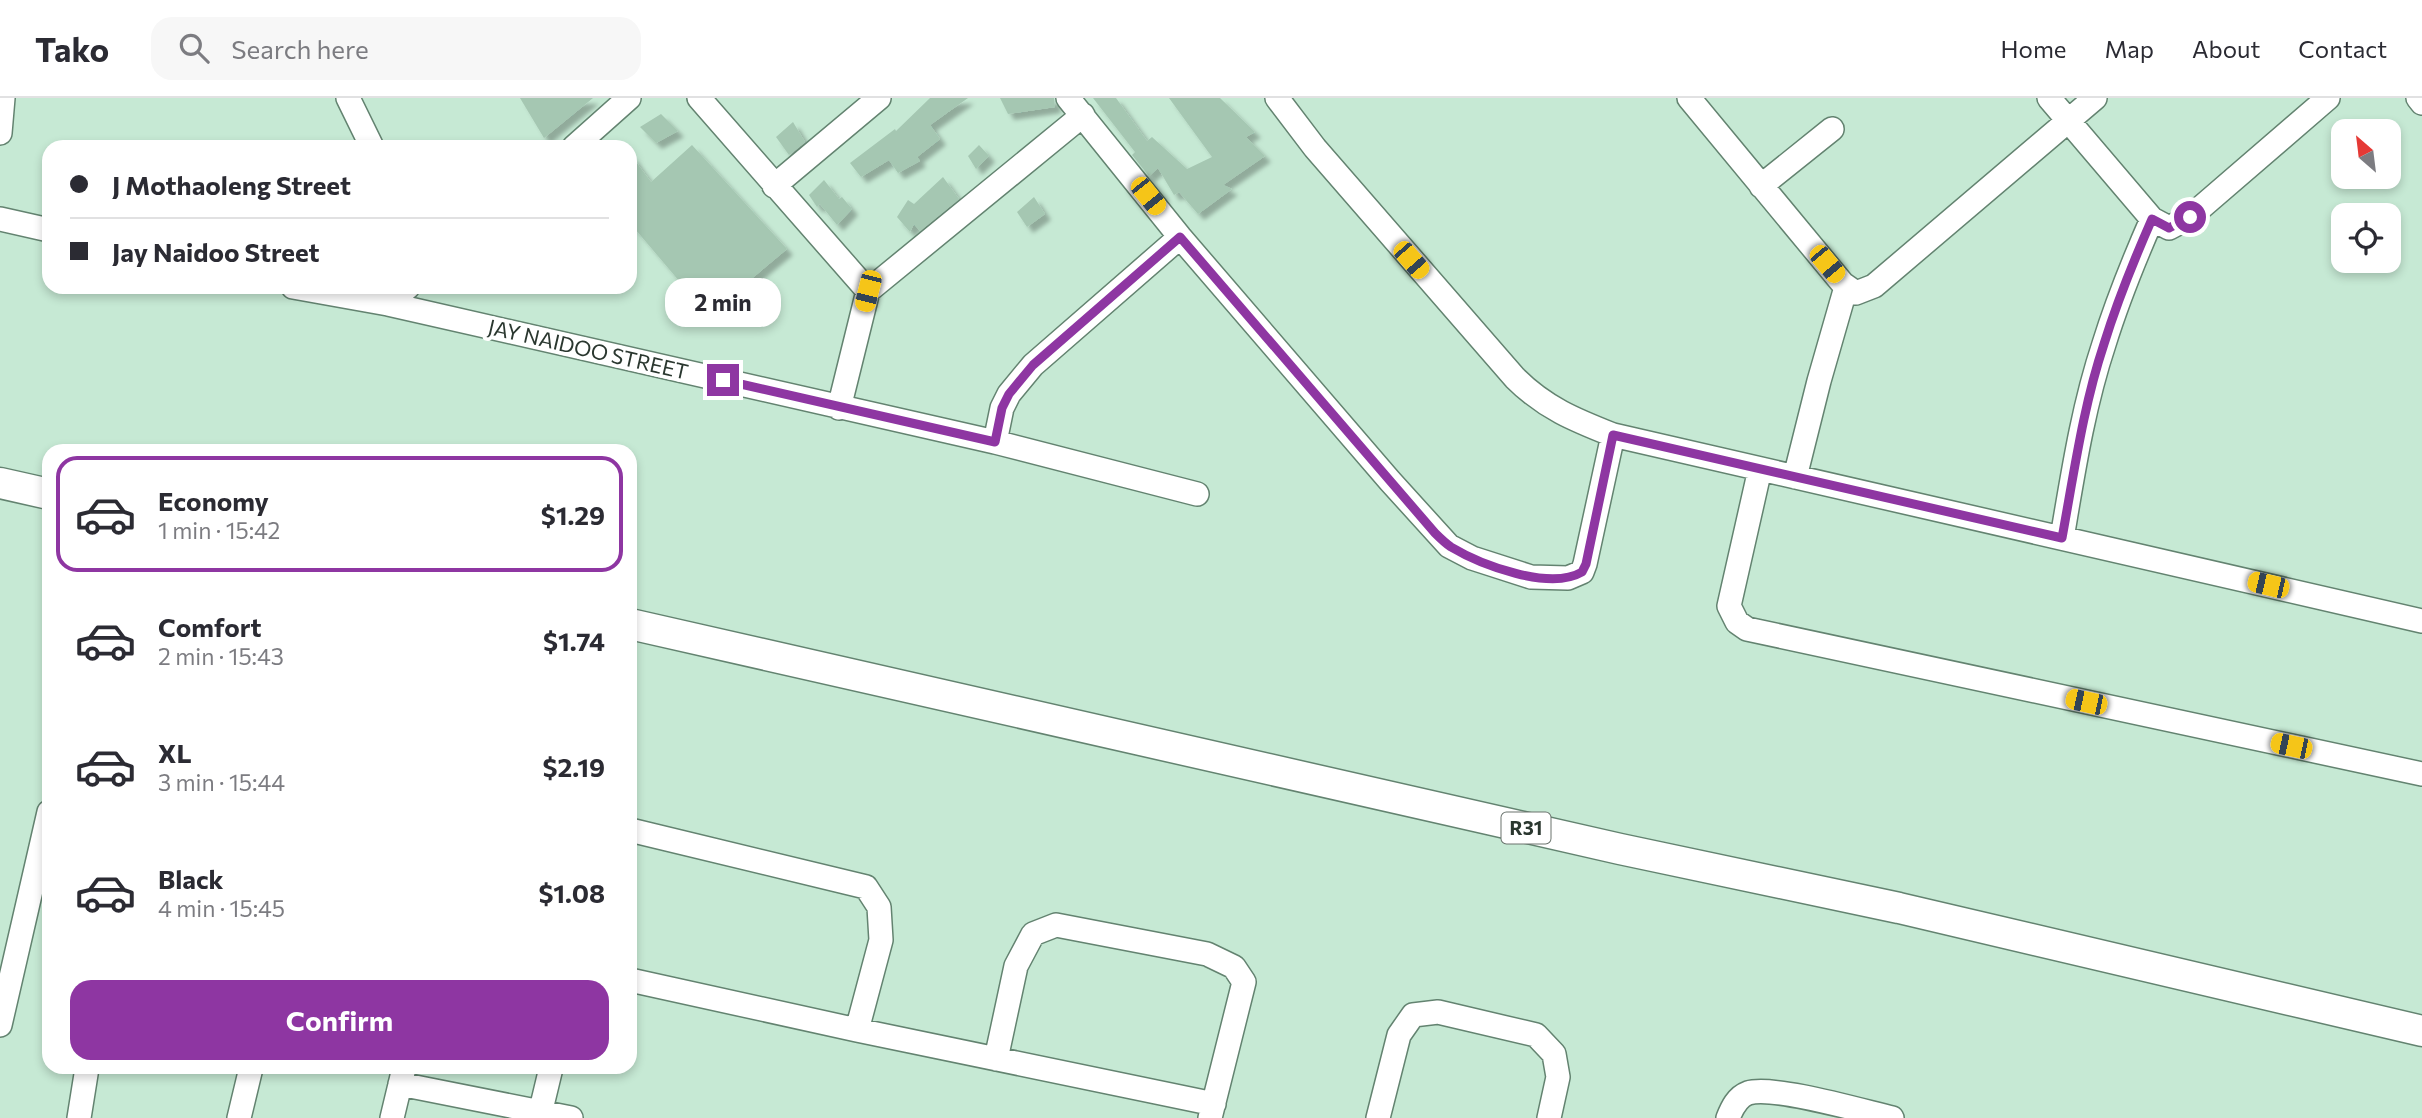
<!DOCTYPE html>
<html lang="en">
<head>
<meta charset="utf-8">
<style>
	:root { --surface:#fff; --page:#f7f7f7; --text:#2b2b33; --muted:#7c7c81; --line:#e1e1e2; --accent:#8e36a2 }
	body { margin:0; font-family:Commissioner,sans-serif; background:var(--page); color:var(--text); height:100vh; display:flex; flex-direction:column; font-size:26px; white-space:nowrap }
	* { box-sizing:border-box; margin:0 }
	p { font-size:23px; color:var(--muted) }
	.icon { flex:none; width:38px; height:38px; fill:none; stroke:currentColor; stroke-width:2; stroke-linecap:round; stroke-linejoin:round }
	.map { position:relative; flex:1; overflow:hidden }
	.side { position:absolute; left:42px; top:346px; width:595px; height:630px; display:flex; flex-direction:column; background:var(--surface); border-radius:21px; box-shadow:0 4px 10px #0003 }
	.side>* { flex:none }
	.hud { position:absolute; left:42px; top:42px; width:595px; height:154px; border-radius:21px; box-shadow:0 4px 10px #0003; display:grid; align-content:center; height:154px; padding:0 28px; background:var(--surface) }
	.needle { width:46px; rotate:332deg }
	.tools { position:absolute; left:2331px; top:21px; display:grid; gap:14px }
	.tools a { display:grid; place-items:center; width:70px; height:70px; border-radius:14px; background:var(--surface); box-shadow:0 4px 10px #0003; font-size:35px }
	.end { position:absolute; width:32px; height:32px; margin:-16px; border:9px solid #8e36a2; background:#fff; box-shadow:0 0 0 4px #fff }
	.from { border-radius:50% }
	.bubble { position:absolute; height:49px; border-radius:21px; background:var(--surface); box-shadow:0 4px 10px #0003; font-size:23px; font-weight:700; line-height:49px; text-align:center }
	.car { position:absolute; width:21px; height:42px; margin:-21px -10px; border-radius:9px; box-shadow:0 0 5px 2px #0007; background:linear-gradient(#f5c518 24%,#345 0 40%,#f5c518 0 76%,#345 0 86%,#f5c518 0) }
	.hud b { display:flex; align-items:center; gap:24px; height:66px; font-size:26px }
	.hud b+b { border-top:2px solid var(--line) }
	.hud i { width:18px; height:18px; background:var(--text) }
	ul { padding:12px 0 0; list-style:none }
	li { display:flex; align-items:center; gap:21px; height:116px; margin:0 14px 10px; padding:0 14px; border:4px solid transparent; border-radius:21px }
	li div { flex:1 }
	li b { display:block; font-size:26px }
	li em { font-style:normal; font-weight:700 }
	li.on { border-color:var(--accent) }
	li>.icon { width:63px; height:63px; stroke-width:1.5 }
	.action { display:flex; gap:14px; margin-top:auto; padding:14px 28px }
	.action a { flex:1; height:80px; border-radius:21px; background:var(--accent); color:#fff; font-size:28px; font-weight:700; line-height:80px; text-align:center }
	header { display:flex; align-items:center; gap:42px; box-sizing:border-box; height:98px; padding:0 35px; background:var(--surface); border-bottom:2px solid var(--line) }
	header strong { font-size:33px }
	nav { display:flex; gap:38px; margin-inline-start:auto; font-size:24px }
	.search { width:490px; height:63px; background:var(--page); display:flex; align-items:center; gap:18px; box-sizing:border-box; padding:0 24px; border-radius:21px; color:var(--muted); font-size:26px }
	.map>svg:first-child { display:block }
	.building { fill:#a5c7b2; filter:url(#shadow) }
	.lines { fill:none; stroke-linecap:round; stroke-linejoin:round }
	.minor-casing { stroke:#638370; stroke-width:26 }
	.major-casing { stroke:#638370; stroke-width:33 }
	.minor { stroke:#fff; stroke-width:23 }
	.major { stroke:#fff; stroke-width:30 }
	.route { stroke:#8e36a2; stroke-width:9 }
	.labels { text-anchor:middle; stroke-width:7; stroke-linejoin:round; paint-order:stroke }
	.shield { fill:#fff; stroke:#6a736d; stroke-width:2 }
	.shield-label { font-size:19px; font-weight:bold; fill:#2a372f }
	.street-label { font-size:21px; fill:#2a372f; stroke:#fff }
</style>
</head>
<body>
<header>
<strong>Tako</strong>
<div class="search"><svg class="icon" aria-label="search" viewBox="0 0 24 24"><circle cx="10" cy="10" r="6"/><path d="M15 15l6 6"/></svg>Search here</div>
<nav><a>Home</a><a>Map</a><a>About</a><a>Contact</a></nav>
</header>
<div class="map">
<svg width="2422" height="1020" viewBox="0 0 2422 1020">
	<defs>
		<filter id="shadow"><feDropShadow dx="6" dy="6" stdDeviation="2" flood-color="#0004"/></filter>
	</defs>
	<rect width="100%" height="100%" fill="#c6e9d4"/>
	<path class="building" d="M520 0H593L544 40Z
		M930 0H968L930 27 940 41 917 59 920 63 898 75 889 62 861 79 850 65 895 31 896 33Z
		M1000 0H1054L1055 9 1008 16Z
		M1093 0H1116L1147 43 1152 39 1187 71 1212 59 1169 0H1220L1255 34 1246 39 1265 58 1223 87 1232 91 1198 116 1179 94 1174 97 1158 70 1149 78 1132 57 1135 54Z
		M661 16 678 33 656 45 640 29Z
		M793 24 805 44 789 57 776 39Z
		M692 47 787 151 708 217 630 125V56L651 84Z
		M979 47 989 58 976 71 968 58Z
		M943 79 959 101 920 133 914 126 910 134 897 119 908 102 914 106Z
		M824 82 839 101 842 99 852 111 837 127 820 106 817 109 809 97Z
		M1034 99 1045 116 1027 129 1017 114Z"/>
	<g class="lines">
		<defs>
			<path id="minor" d="M348 0 372 49
				M699 0 868 193
				M1068 0 1180 139 1390 383 1449 448 1472 460 1531 479 1568 480 1582 474 1585 466 1613 337
				M1277 0 1315 50 1515 280C1545 310 1575 322 1613 337L2422 523
				M1689 0 1843 186 1856 195 1874 188 2095 0
				M2049 0 2152 121 2169 130 2190 119 2328 0
				M2418 0 2422 5
				M0 35 3 0
				M574 49 629 0
				M774 88 879 0
				M1761 88 1832 31
				M0 121 49 132
				M293 189 388 206 995 344 1197 396
				M388 206 408 189
				M839 310 868 193 1083 17
				M995 344 1002 310 1009 296 1033 267 1180 139
				M1760 371 1729 508 1737 524 1747 531 2422 676
				M1795 379 1819 283 1846 189
				M2062 440C2073 375 2083 309 2104 246 2117 204 2134 162 2152 121
				M630 732 866 789 879 809 881 842 857 932
				M630 882 857 932 1214 1006
				M0 927 49 714
				M996 961 1016 868 1033 836 1056 827 1207 856 1234 869 1244 884 1210 1020
				M400 986 571 1020
				M79 1020 87 970
				M239 1020 251 970
				M392 1020 404 970
				M539 1020 551 970
				M1378 1020 1399 937 1413 917 1438 914 1536 937 1554 956 1558 979 1549 1020
				M1728 1020C1732 1010 1737 999 1748 995 1773 987 1862 1013 1892 1020"/>
			<path id="major" d="M0 385 49 396
				M630 526 1620 751 1899 810 2422 933"/>
		</defs>
		<use href="#minor" class="minor-casing"/>
		<use href="#major" class="major-casing"/>
		<use href="#minor" class="minor"/>
		<use href="#major" class="major"/>
	</g>
	<g class="lines">
		<path class="route" d="M723 282 995 344 1002 310 1009 296 1033 267 1180 139 1435 435C1440 440 1445 445 1451 449 1481 467 1550 493 1582 474L1586 466 1613 337 2062 440C2074 375 2083 309 2104 246 2117 204 2134 162 2152 121L2169 130 2190 119"/>
	</g>
	<g class="labels">
		<rect class="shield" x="1501.5" y="714.5" width="49" height="31" rx="5"/>
		<g class="shield-label">
			<text x="1526" y="737">R31</text>
		</g>
		<g class="street-label">
			<text transform="translate(588 252) rotate(13)" y="7">JAY NAIDOO STREET</text>
		</g>
	</g>
</svg>
<div class="tools">
<a><svg class="needle" viewBox="-14 -14 28 28"><path d="M0-13l5 13h-10z" fill="#e53935"/><path d="M0 13l5-13h-10z" fill="#7c7c81"/></svg></a>
<a><svg class="icon" aria-label="locate" viewBox="0 0 24 24"><circle cx="12" cy="12" r="6"/><path d="M12 2v4M12 18v4M2 12h4M18 12h4"/></svg></a>
</div>
<i class="end from" style="left:2190px;top:119px"></i>
<i class="end" style="left:723px;top:282px"></i>
<div class="bubble" style="left:665px;top:180px;width:116px">2 min</div>
<i class="car" style="left:1148px;top:98px;rotate:141deg"></i>
<i class="car" style="left:1411px;top:162px;rotate:139deg"></i>
<i class="car" style="left:1827px;top:166px;rotate:140deg"></i>
<i class="car" style="left:868px;top:193px;rotate:194deg"></i>
<i class="car" style="left:2268px;top:487px;rotate:283deg"></i>
<i class="car" style="left:2086px;top:604px;rotate:282deg"></i>
<i class="car" style="left:2291px;top:648px;rotate:282deg"></i>
<div class="hud">
<b><i class="from"></i>J Mothaoleng Street</b>
<b><i></i>Jay Naidoo Street</b>
</div>
<section class="side">
<ul>
<li class="on"><svg class="icon" aria-label="car" viewBox="0 0 24 24"><path d="M5 17H2v-5l4-1 3-4h7l3 4 3 1v5h-3M9 17h6M6 11h13"/><circle cx="7" cy="17" r="2"/><circle cx="17" cy="17" r="2"/></svg><div><b>Economy</b><p>1 min · 15:42</p></div><em>$1.29</em></li>
<li><svg class="icon" aria-label="car" viewBox="0 0 24 24"><path d="M5 17H2v-5l4-1 3-4h7l3 4 3 1v5h-3M9 17h6M6 11h13"/><circle cx="7" cy="17" r="2"/><circle cx="17" cy="17" r="2"/></svg><div><b>Comfort</b><p>2 min · 15:43</p></div><em>$1.74</em></li>
<li><svg class="icon" aria-label="car" viewBox="0 0 24 24"><path d="M5 17H2v-5l4-1 3-4h7l3 4 3 1v5h-3M9 17h6M6 11h13"/><circle cx="7" cy="17" r="2"/><circle cx="17" cy="17" r="2"/></svg><div><b>XL</b><p>3 min · 15:44</p></div><em>$2.19</em></li>
<li><svg class="icon" aria-label="car" viewBox="0 0 24 24"><path d="M5 17H2v-5l4-1 3-4h7l3 4 3 1v5h-3M9 17h6M6 11h13"/><circle cx="7" cy="17" r="2"/><circle cx="17" cy="17" r="2"/></svg><div><b>Black</b><p>4 min · 15:45</p></div><em>$1.08</em></li>
</ul>
<div class="action"><a>Confirm</a></div>
</section>
</div>
</body>
</html>
